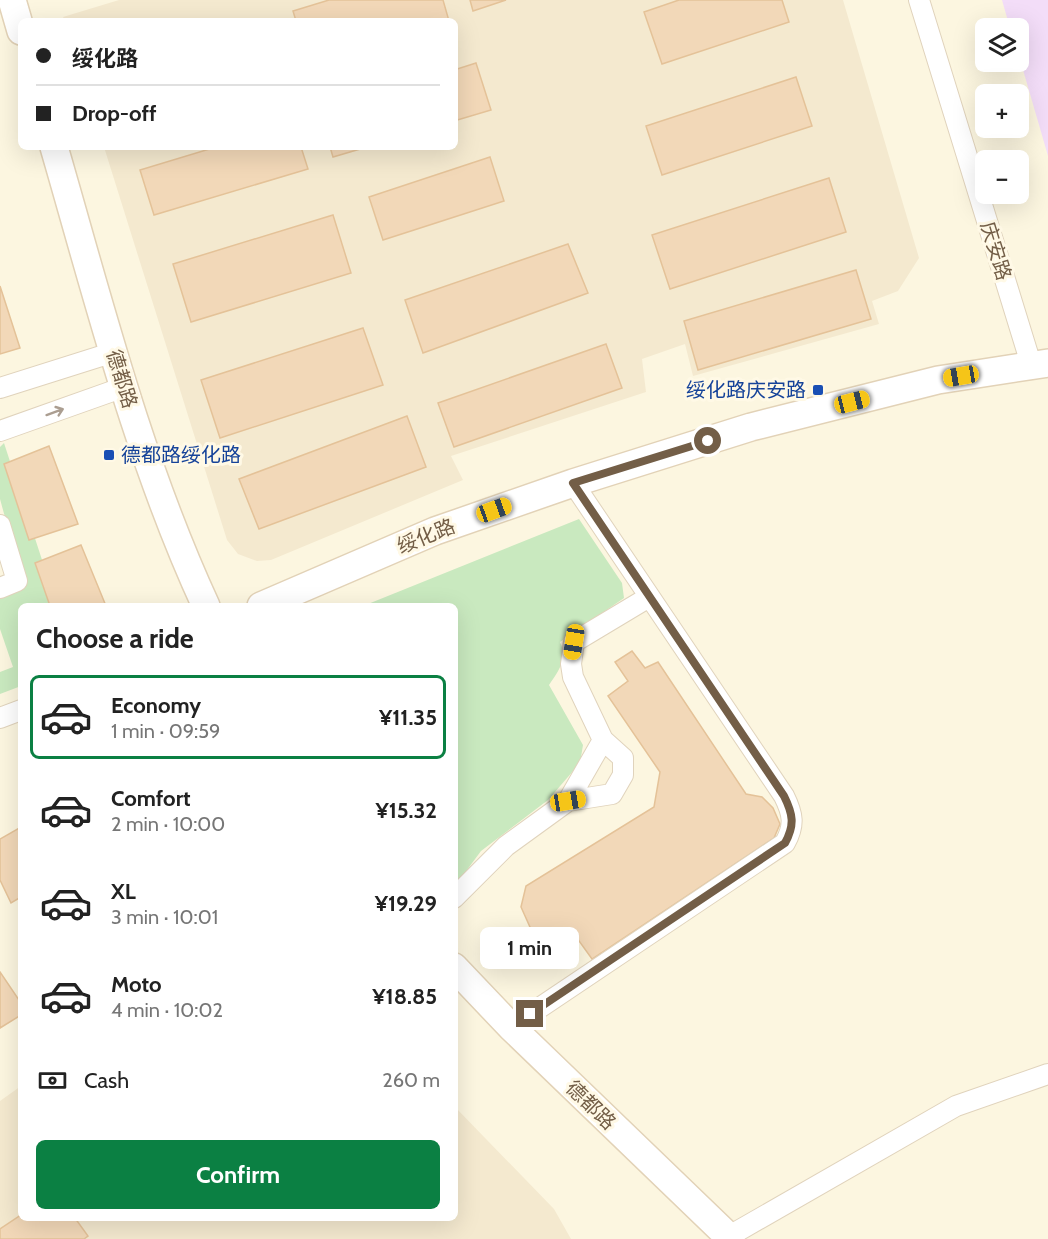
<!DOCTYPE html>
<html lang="en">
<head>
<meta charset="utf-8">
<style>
	:root { --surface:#fff; --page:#f6f6f6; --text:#222; --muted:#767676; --line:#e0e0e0; --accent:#0b8043 }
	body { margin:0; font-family:Cabin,"Noto Sans SC",sans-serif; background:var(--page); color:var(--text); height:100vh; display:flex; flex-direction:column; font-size:22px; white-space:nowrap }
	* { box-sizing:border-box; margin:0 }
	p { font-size:20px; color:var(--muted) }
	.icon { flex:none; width:33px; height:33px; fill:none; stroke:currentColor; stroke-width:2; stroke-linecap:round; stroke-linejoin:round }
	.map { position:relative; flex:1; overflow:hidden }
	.panel { position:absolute; left:18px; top:603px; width:440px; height:618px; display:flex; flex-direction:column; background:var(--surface); border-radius:9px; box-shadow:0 6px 24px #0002 }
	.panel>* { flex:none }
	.top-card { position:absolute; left:18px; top:18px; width:440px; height:132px; border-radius:9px; box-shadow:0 6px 24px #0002; display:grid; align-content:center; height:132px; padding:0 18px; background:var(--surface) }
	.buttons { position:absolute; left:975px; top:18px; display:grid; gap:12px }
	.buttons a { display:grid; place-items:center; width:54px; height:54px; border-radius:9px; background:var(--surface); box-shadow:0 6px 24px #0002; font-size:30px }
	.end { position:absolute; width:27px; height:27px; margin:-14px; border:8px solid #735e47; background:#fff; box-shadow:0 0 0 3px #fff }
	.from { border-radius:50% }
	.bubble { position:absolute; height:42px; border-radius:9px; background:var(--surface); box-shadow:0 6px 24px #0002; font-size:20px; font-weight:800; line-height:42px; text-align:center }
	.car { position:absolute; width:18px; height:36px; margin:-18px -9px; border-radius:8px; box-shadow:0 0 4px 2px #0007; background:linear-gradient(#f5c518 24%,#345 0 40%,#f5c518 0 76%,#345 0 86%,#f5c518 0) }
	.top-card b { display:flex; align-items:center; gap:21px; height:57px; font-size:22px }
	.top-card b+b { border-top:2px solid var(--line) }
	.top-card i { width:15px; height:15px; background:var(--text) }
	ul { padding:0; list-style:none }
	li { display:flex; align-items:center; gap:18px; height:84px; margin:0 12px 9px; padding:0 6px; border:3px solid transparent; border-radius:9px }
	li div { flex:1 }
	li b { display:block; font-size:22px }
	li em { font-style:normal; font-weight:800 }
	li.selected { border-color:var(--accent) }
	li>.icon { width:54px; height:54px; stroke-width:1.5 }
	h2 { padding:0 18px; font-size:27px; line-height:72px }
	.pay { display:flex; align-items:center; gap:15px; height:66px; padding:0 18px; font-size:22px }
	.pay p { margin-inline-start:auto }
	.button { display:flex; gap:12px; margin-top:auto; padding:12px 18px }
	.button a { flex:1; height:69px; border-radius:9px; background:var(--accent); color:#fff; font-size:24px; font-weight:800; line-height:69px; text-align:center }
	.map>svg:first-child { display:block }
	.residential { fill:#f4e9cf }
	.education { fill:#f3ddf8 }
	.green { fill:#c9e9bf }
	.building { fill:#f2d8b8; stroke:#e4c298; stroke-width:1.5 }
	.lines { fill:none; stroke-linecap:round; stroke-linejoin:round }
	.street-casing { stroke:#e0d3bc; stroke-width:22 }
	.secondary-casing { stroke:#e2d2b7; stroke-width:30 }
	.street { stroke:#fff; stroke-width:20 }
	.secondary { stroke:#fff; stroke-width:27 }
	.oneway { stroke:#ab9e91 }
	.route { stroke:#735e47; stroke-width:8 }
	.transit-dot { fill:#1a4fb4; stroke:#fff9e6; stroke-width:2 }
	.labels { text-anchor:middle; stroke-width:6; stroke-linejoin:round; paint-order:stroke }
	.street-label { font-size:20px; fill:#735e47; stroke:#fff9e6 }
	.transit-label { font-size:20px; fill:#164399; stroke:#fff9e6; text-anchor:end }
</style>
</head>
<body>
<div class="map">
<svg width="1048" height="1239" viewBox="0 0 1048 1239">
	<rect width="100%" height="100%" fill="#fcf6e0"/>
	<path class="residential" d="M119 0H843L919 258 898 291 872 301 879 324 693 376 685 344 642 359 646 392 451 456 463 480 271 560 257 561 238 554 227 540 104 147H454V21H65L63 17Z
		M21 1086V1218H454L455 1107 554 1209 571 1239H0V1101Z"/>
	<path class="education" d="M1002 0H1048V156L1019 56 1018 28H1010Z"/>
	<path class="green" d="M4 443 57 606H21V686L0 694V672L13 667 0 629V593L23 583 0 499V447Z
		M579 519 622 583 624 598 560 642C568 658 559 671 549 685L583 745 580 763 548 800 481 851 455 886 454 606H363Z"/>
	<path class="building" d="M329 0H443L449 21H296L293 11Z
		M470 0H506L473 11Z
		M679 0H782L789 22 662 64 644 12Z
		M476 63 491 110 454 121V70Z
		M796 77 812 126 662 175 646 126Z
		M216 147H301L308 169 154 215 140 170Z
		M330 147H367L333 157Z
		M490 157 504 201 383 240 369 197Z
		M829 178 846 232 670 289 652 235Z
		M333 215 351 273 191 322 173 264Z
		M568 244 588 293 423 353 405 300Z
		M856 270 871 319 698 370 684 321Z
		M0 286 20 348 0 354Z
		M363 328 383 385 220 438 201 380Z
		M606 344 622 388 454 447 438 403Z
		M407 416 426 467 259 529 239 479Z
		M49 446 78 524 29 540 4 464Z
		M81 545 106 606H50L35 563Z
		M632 651 645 668 658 662 746 794 762 797 773 808 780 824 774 838 592 959 577 938 560 943 541 940 530 927 521 907 526 886 654 807 660 772 608 696 628 681 615 662Z
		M21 827V897L11 903 0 880V839Z
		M0 972 21 1003V1015L0 1028Z
		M21 1215V1218H75L88 1236 84 1239H0V1229Z"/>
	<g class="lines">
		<defs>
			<path id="street" d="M919 0 1031 364
				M0 388 114 352
				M0 431 124 387
				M0 525 17 581 0 588
				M0 718 21 710
				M568 801 612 794 623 775V758L603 740
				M454 898 506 846 568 801 603 740 573 677 571 664 574 642 649 597
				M511 1027 785 843C795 825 793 814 784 796L573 483
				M724 1239 956 1106 1048 1074"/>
			<path id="secondary" d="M12 0 21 31
				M54 147C99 302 138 459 206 606
				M261 606 435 531 573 483 751 427 938 380 1048 363
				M454 967 511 1027 731 1239"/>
		</defs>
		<use href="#street" class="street-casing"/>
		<use href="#secondary" class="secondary-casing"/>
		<use href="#street" class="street"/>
		<use href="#secondary" class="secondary"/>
	</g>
	<defs><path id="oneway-shaft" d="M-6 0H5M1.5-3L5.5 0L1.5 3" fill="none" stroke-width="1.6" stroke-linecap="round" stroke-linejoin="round" transform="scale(1.5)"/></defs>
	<use class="oneway" href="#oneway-shaft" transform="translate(55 412) rotate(-20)"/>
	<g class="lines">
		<path class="route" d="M530 1014 785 843C795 825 793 814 784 796L573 483 708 441"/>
	</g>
	<g class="transit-dot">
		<rect x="812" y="384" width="12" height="12" rx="3"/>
		<rect x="103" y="449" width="12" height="12" rx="3"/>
	</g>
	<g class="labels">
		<g class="street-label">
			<text transform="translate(996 251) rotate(73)" y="7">庆安路</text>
			<text transform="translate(122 379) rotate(73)" y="7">德都路</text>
			<text transform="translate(426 536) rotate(-22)" y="7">绥化路</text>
			<text transform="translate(591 1105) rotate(44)" y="7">德都路</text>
		</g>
		<g class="transit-label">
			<text x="806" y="397">绥化路庆安路</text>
			<text x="121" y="462" text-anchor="start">德都路绥化路</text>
		</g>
	</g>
</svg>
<div class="buttons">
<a><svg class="icon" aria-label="layers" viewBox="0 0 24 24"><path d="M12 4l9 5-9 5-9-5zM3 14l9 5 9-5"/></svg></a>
<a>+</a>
<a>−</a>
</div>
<i class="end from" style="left:708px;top:441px"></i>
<i class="end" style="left:530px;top:1014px"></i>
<div class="bubble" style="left:480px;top:927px;width:99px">1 min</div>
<i class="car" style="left:961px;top:376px;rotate:260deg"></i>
<i class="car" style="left:852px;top:402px;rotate:76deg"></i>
<i class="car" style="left:494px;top:510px;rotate:70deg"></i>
<i class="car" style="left:574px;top:642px;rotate:189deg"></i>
<i class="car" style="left:568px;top:801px;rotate:81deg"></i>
<div class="top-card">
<b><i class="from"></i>绥化路</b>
<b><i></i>Drop-off</b>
</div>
<section class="panel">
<h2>Choose a ride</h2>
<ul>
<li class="selected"><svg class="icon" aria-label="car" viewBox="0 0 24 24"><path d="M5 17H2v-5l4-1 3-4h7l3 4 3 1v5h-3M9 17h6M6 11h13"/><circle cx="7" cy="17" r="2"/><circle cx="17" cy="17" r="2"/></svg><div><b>Economy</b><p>1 min · 09:59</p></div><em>¥11.35</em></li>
<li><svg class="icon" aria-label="car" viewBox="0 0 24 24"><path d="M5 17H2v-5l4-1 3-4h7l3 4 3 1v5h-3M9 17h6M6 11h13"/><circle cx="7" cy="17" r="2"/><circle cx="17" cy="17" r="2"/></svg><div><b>Comfort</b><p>2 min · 10:00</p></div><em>¥15.32</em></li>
<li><svg class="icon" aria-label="car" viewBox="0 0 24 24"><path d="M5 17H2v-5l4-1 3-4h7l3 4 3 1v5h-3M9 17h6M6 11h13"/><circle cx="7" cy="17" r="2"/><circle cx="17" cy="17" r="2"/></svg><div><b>XL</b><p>3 min · 10:01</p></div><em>¥19.29</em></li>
<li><svg class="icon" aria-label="car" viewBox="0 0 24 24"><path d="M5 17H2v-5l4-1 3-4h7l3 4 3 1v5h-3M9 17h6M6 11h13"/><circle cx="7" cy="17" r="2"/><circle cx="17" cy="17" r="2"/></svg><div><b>Moto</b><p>4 min · 10:02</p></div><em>¥18.85</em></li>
</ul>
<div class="pay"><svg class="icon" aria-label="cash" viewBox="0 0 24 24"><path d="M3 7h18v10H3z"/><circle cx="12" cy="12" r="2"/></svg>Cash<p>260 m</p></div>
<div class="button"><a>Confirm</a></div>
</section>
</div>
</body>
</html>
